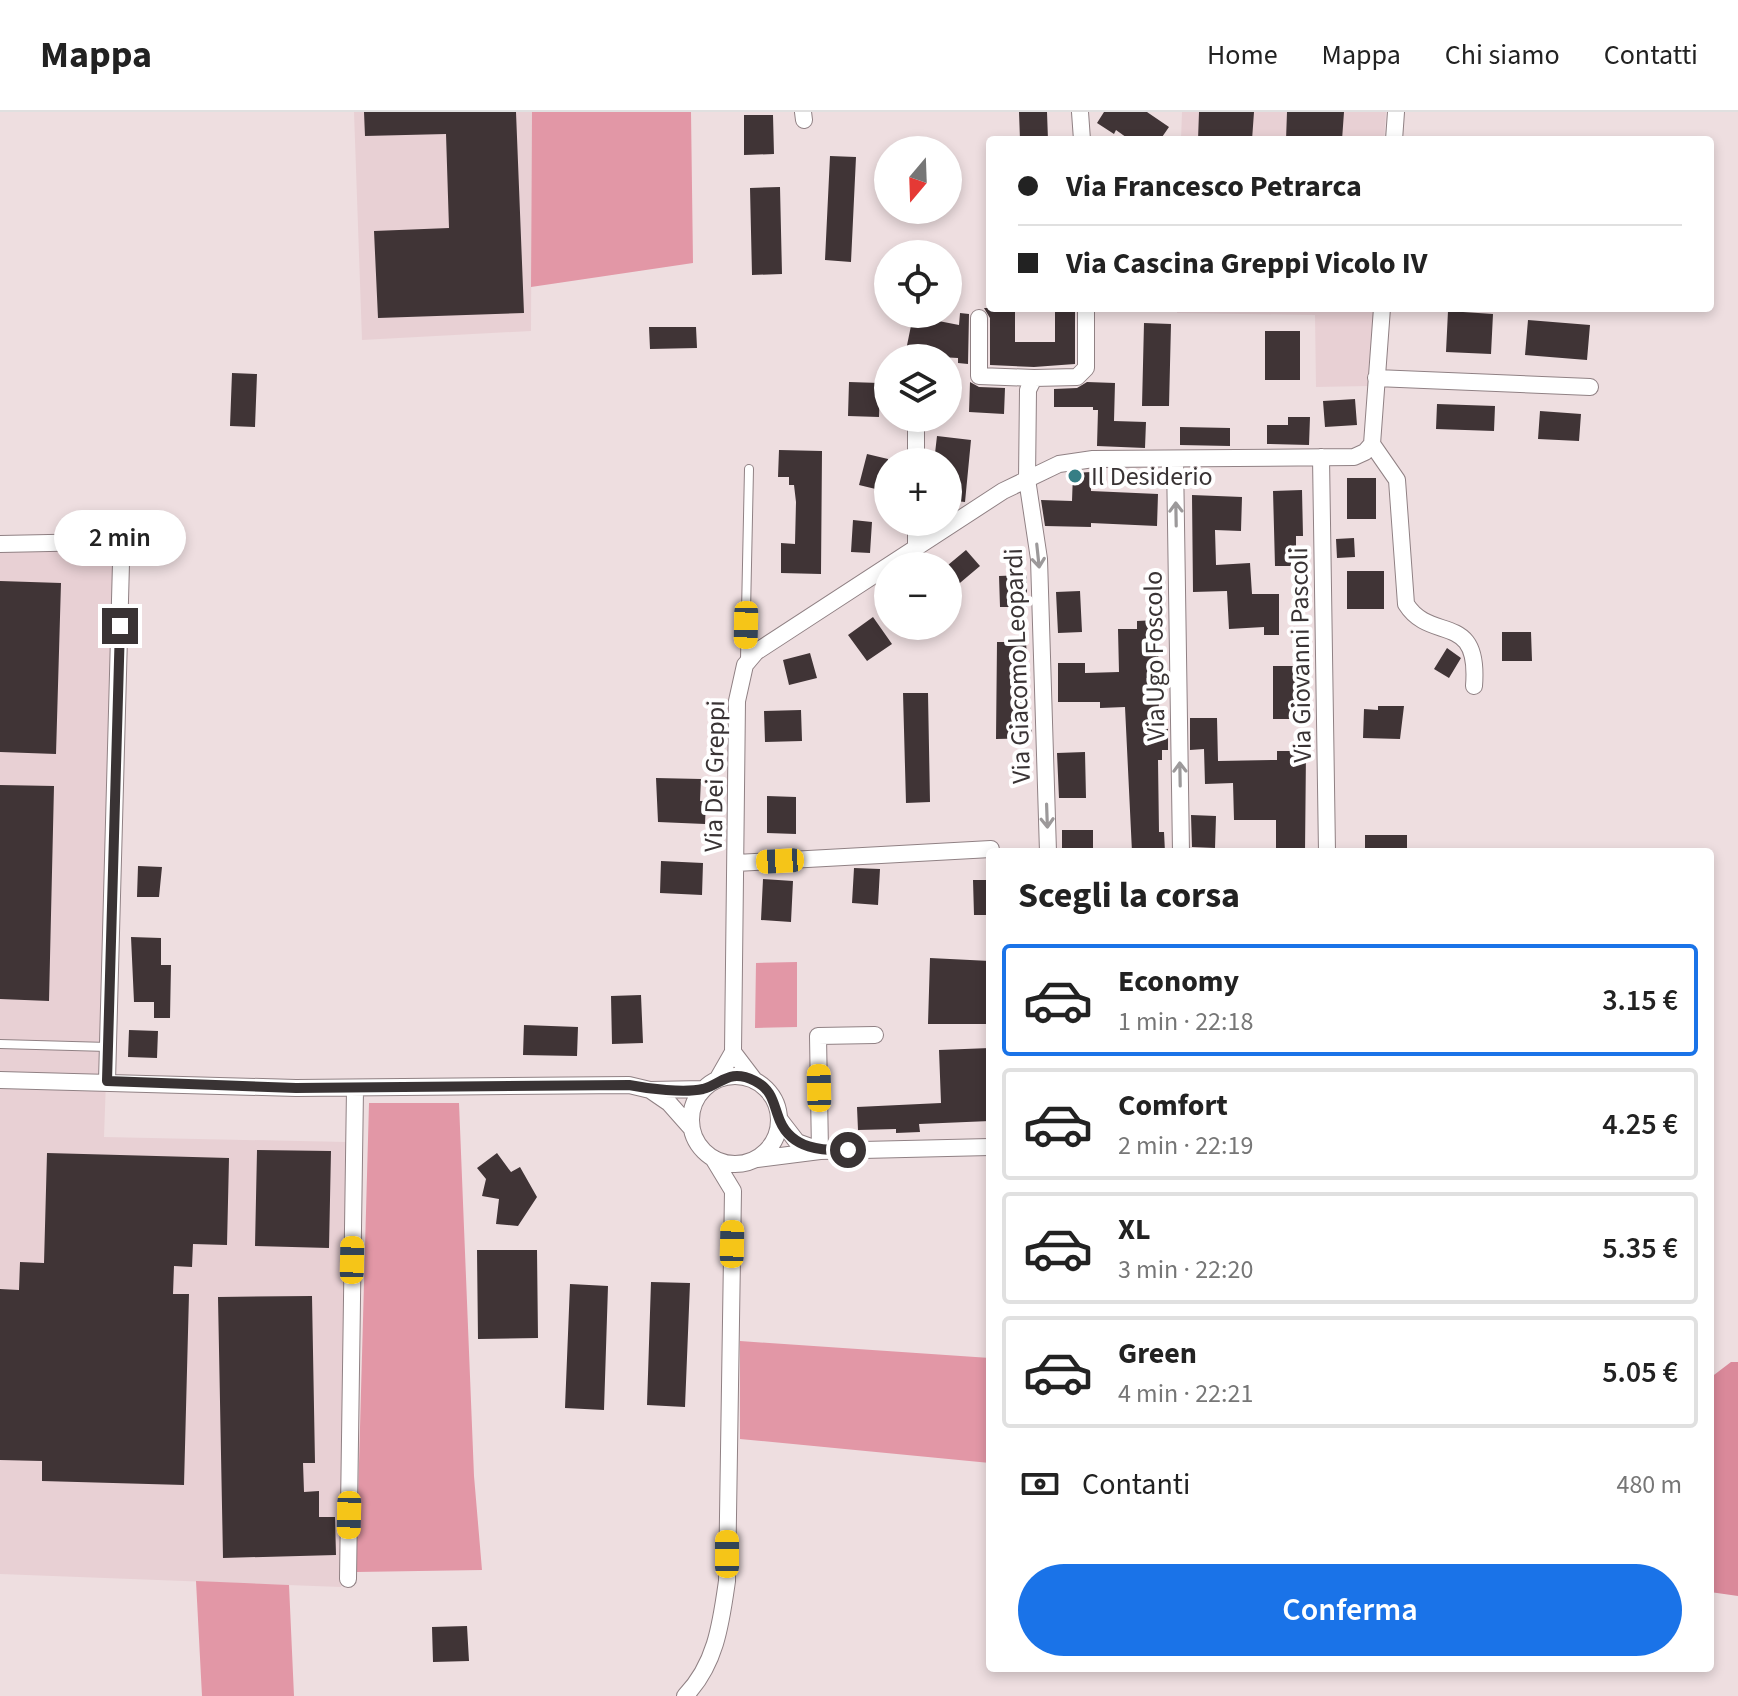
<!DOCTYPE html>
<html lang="it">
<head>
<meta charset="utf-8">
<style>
	:root { --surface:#fff; --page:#f6f6f6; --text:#222; --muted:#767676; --line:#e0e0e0; --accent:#1a73e8 }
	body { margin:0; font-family:"Source Sans 3",sans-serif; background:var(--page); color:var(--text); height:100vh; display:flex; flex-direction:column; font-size:30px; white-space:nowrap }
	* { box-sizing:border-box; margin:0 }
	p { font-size:26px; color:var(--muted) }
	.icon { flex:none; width:44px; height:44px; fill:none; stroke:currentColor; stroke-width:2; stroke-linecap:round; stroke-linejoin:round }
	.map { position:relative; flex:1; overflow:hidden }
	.details { position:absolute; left:986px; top:736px; width:728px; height:824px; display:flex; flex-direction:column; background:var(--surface); border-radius:8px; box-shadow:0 4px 12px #0003 }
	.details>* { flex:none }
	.hud { position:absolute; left:986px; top:24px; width:728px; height:176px; border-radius:8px; box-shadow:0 4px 12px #0003; display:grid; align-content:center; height:176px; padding:0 32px; background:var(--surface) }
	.needle { width:52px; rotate:199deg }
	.tools { position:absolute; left:874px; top:24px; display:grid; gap:16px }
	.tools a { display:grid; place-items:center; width:88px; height:88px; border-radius:50%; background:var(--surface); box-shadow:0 4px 12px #0003; font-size:40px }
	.end { position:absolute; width:36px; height:36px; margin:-18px; border:10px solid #393334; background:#fff; box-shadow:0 0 0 4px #fff }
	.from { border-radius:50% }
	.bubble { position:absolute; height:56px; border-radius:28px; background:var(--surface); box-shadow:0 4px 12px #0003; font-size:26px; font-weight:600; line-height:56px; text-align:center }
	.car { position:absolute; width:24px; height:48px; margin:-24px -12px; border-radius:10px; box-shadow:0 0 6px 2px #0007; background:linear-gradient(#f5c518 24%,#345 0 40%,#f5c518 0 76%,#345 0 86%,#f5c518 0) }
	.hud b { display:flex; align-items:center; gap:28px; height:76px; font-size:30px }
	.hud b+b { border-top:2px solid var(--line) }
	.hud i { width:20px; height:20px; background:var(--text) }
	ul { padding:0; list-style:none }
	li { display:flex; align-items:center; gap:24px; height:112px; margin:0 16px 12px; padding:0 16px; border:4px solid var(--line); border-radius:8px }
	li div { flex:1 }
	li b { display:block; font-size:30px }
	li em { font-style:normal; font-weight:600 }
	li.active { border-color:var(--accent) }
	li>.icon { width:72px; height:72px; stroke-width:1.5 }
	h2 { padding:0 32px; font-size:36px; line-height:96px }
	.pay { display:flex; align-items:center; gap:20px; height:88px; padding:0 32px; font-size:30px }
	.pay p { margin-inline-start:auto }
	.button { display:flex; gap:16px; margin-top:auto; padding:16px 32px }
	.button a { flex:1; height:92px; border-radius:48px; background:var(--accent); color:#fff; font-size:32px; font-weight:600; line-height:92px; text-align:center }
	header { display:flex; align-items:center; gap:48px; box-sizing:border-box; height:112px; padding:0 40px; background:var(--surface); border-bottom:2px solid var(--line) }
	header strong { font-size:38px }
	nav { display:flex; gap:44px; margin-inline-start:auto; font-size:28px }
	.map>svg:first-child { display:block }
	.built { fill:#e8d0d4 }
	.green { fill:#e297a6 }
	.forest { fill:#da899a }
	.building { fill:#403436 }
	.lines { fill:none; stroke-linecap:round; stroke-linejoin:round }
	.lane-casing { stroke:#908184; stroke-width:10 }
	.street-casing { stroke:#908184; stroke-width:18 }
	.lane { stroke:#fff; stroke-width:8 }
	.street { stroke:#fff; stroke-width:16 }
	.oneway { stroke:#9c999a }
	.route { stroke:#393334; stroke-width:10 }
	.poi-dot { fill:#367e85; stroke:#fff; stroke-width:3 }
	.labels { text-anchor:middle; stroke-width:8; stroke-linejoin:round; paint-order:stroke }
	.poi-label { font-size:26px; fill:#393334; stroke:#fff; text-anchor:start }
	.street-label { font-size:26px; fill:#393334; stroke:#fff }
</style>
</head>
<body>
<header>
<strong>Mappa</strong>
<nav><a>Home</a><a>Mappa</a><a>Chi siamo</a><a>Contatti</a></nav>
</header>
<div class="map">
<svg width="1738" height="1584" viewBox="0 0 1738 1584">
	<rect width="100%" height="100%" fill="#eedee0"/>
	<path class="built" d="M354 0H532L531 219 362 228Z
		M1182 0H1386L1384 28H1181Z
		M1177 196H1375L1369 274 1316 275 1315 203 1177 201Z
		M125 433 104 1025 347 1030 341 1475 0 1462V436Z"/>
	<path class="green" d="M532 0H691L693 151 531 175Z
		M797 850V915L755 916 756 851Z
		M369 991H459L474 1364 482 1458 356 1460Z
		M740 1229 990 1246V1351L740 1327Z
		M196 1469 289 1473 294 1584H202Z"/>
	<path class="forest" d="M1731 1250H1738V1484L1710 1480V1266Z"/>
	<path class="building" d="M364 0H516L524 201 378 206 374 119 449 116 446 22 365 24Z
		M1019 0H1047L1048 28H1020Z
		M1104 0H1147L1169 15 1160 28H1130L1116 18 1114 22 1097 11Z
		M1199 0H1254L1252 28H1198Z
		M1287 0H1344L1342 28H1286Z
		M744 3H773L774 42 744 43Z
		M830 44 856 45 851 150 825 148Z
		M780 75 782 162 752 163 750 76Z
		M984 196H1015V230H1055V196H1075V252L1034 255 990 253V206Z
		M1448 199 1493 202 1491 242 1446 240Z
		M960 201 969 202 968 252 958 251V246L905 243 913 204 959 213Z
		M1528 208 1590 213 1587 248 1525 243Z
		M1144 211 1171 212 1169 294H1142Z
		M649 215H696L697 236 650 237Z
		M1265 219H1300V268H1265Z
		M232 261 257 262 255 315 230 314Z
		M849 270 880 271 879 305 848 304Z
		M970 270 979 275 1005 276 1004 302 969 300Z
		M1087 270 1115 271 1114 309 1146 310 1145 336 1097 334 1098 298H1093V295H1054V277L1077 276Z
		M1355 287 1357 313 1325 315 1323 289Z
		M1437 292 1495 294 1494 319 1436 317Z
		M1540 299 1581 302 1579 329 1538 327Z
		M1288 305H1310L1309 333 1267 332V313H1288Z
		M1180 315 1230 316V334L1180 333Z
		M937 324 971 328 965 390 948 388V350H934Z
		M779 338 822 339 821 462 781 461V431L795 432 796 390 794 373H789V365H778Z
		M867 342 888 347V380L859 373Z
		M1091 360V379L1158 382 1157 414 1091 411V415L1045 414 1041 388 1072 389 1073 361Z
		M1347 366H1376V407H1347Z
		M1302 378 1303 424H1296V445H1291V454H1275L1273 379Z
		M1192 383 1242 385 1241 419 1215 418 1216 453 1250 451 1252 482H1279V523H1264V515L1229 517 1227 479 1193 480Z
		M853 408 872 410 870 441 851 440Z
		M1354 426 1355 445 1337 446 1336 427Z
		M966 438 980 454 948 481V453Z
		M1347 459H1384V497H1347Z
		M1027 463V495H1000L999 464Z
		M0 469 61 471 56 642 0 640Z
		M1080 479 1082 520 1058 521 1056 480Z
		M873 505 892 532 867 549 848 523Z
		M1158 508 1159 617H1168V638H1162V648H1158L1159 720H1164L1165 740H1132L1125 595 1100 596V590H1058V551H1085V561L1119 560 1118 517H1137V509Z
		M1502 520H1531L1532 549H1502Z
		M997 530H1026L1032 626 996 627Z
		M1447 536 1461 546 1449 566 1434 557Z
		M810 541 817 566 789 573 783 548Z
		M1273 554H1299V607H1273Z
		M903 581H928L930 690 906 691Z
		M1378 594H1404L1400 627 1363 626 1364 597 1378 598Z
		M801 598 802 629 765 630 764 599Z
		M1190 606H1217L1218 649 1277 648V639H1306L1305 740H1276V708H1234L1233 671 1205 672 1204 637 1190 638Z
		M1085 640 1086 686H1059L1057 641Z
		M656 666 701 667 700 689H706L705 712 658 710Z
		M0 673 54 674 49 889 0 887Z
		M767 684 796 685V722L767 721Z
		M1191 703 1216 704 1215 736 1192 735Z
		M1062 718H1093V740H1062Z
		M1365 723H1407V740H1365Z
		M661 749 703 751 702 783 660 781Z
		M138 754 162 755 159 785H137Z
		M854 756 880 757 878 793 852 791Z
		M763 767 793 769 791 810 761 808Z
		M973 768H990V803H974Z
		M131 825 161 826V853H171L170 906H154V890H134Z
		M930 846 990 849V912H928Z
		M641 883 643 931 612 932 611 884Z
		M524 913 578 915 577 944 523 943Z
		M129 918 158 919 157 946 128 945Z
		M990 936V1009L919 1012 920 1020 896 1021V1017L858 1018 857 995 941 991 939 938Z
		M257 1038 331 1039 329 1136 255 1134Z
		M47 1041 229 1046 227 1133 193 1132 192 1155 174 1154 173 1182H189L184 1373 42 1369V1349L0 1348V1177L19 1178 20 1150 44 1151Z
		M497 1041 511 1060 520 1055 537 1085 518 1114 496 1112 499 1087 482 1084 486 1067 477 1056Z
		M477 1138H537L538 1226 478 1227Z
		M651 1170 690 1171 685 1295 647 1293Z
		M570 1172 608 1174 604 1298 565 1296Z
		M312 1184 315 1351H303L304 1380 319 1379V1405H335L336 1443 223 1446 218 1185Z
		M467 1514 469 1549 433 1550 432 1515Z"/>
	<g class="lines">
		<defs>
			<path id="lane" d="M745 548 749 357
				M0 932 108 935"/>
			<path id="street" d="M803 0 804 8
				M1080 0 1082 28
				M1394 28 1396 0
				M979 206V264L1034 266
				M1376 266 1590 275
				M916 317V350
				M1372 332 1397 368 1406 492C1431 532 1480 498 1474 574
				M1372 332 1382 196
				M1321 345 1327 740
				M1175 347 1181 740
				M0 432 98 430 114 439 121 451 107 969
				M916 435V410
				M1048 740 1039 447 1027 367 1028 278 1034 266 1077 265 1086 256V196
				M736 751 991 737
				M733 940 737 589 745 553 756 540 1003 379 1059 352 1093 347 1354 345 1365 340 1372 332
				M691 1008a44 44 0 1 1 88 0a44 44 0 1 1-88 0Z
				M0 968 296 976 629 973 650 978 704 977
				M717 968 733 940 755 969
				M650 978 669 991 692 1017
				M780 1008 797 1030 819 1038
				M820 1039 818 924 875 923
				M757 1047 820 1039 990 1035
				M348 1467 355 977
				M685 1584C716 1552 721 1511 727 1469L733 1079 713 1046"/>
		</defs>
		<use href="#lane" class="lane-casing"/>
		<use href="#street" class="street-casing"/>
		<use href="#lane" class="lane"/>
		<use href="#street" class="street"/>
	</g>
	<defs><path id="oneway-shaft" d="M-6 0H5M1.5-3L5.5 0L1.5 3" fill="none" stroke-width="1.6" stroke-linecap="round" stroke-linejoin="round" transform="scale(2)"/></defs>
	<g class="oneway">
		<use href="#oneway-shaft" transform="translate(1176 402) rotate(-91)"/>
		<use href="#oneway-shaft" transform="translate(1038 444) rotate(84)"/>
		<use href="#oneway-shaft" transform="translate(1180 662) rotate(-91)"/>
		<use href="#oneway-shaft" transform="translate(1047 704) rotate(88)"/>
	</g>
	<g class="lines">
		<path class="route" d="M120 514 107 969 296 976 629 973C649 977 684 981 703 977 722 972 729 956 755 969 773 978 773 992 780 1009 792 1037 822 1039 848 1038"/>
	</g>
	<circle class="poi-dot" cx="1075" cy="364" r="8"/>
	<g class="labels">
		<g class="poi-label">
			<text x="1091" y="373">Il Desiderio</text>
		</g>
		<g class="street-label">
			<text transform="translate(1300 543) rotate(-91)" y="9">Via Giovanni Pascoli</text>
			<text transform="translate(1154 544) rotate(-91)" y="9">Via Ugo Foscolo</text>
			<text transform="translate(1017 554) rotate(-92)" y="9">Via Giacomo Leopardi</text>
			<text transform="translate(714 664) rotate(-89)" y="9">Via Dei Greppi</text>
		</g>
	</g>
</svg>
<div class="tools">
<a><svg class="needle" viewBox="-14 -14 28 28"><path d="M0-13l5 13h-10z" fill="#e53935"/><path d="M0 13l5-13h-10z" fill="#767676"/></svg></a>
<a><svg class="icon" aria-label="locate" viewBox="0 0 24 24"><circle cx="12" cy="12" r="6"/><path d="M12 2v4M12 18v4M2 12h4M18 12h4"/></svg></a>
<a><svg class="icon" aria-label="layers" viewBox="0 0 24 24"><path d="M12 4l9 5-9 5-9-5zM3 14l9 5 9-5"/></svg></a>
<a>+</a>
<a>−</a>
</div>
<i class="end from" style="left:848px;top:1038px"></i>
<i class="end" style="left:120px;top:514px"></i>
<div class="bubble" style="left:54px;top:398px;width:132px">2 min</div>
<i class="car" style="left:746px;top:513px;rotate:181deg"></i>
<i class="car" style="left:780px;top:749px;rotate:267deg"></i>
<i class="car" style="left:819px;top:976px;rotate:359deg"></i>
<i class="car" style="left:732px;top:1132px;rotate:1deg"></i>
<i class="car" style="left:352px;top:1148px;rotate:1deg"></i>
<i class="car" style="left:349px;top:1403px;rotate:181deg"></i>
<i class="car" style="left:727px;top:1442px;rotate:0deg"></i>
<div class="hud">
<b><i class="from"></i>Via Francesco Petrarca</b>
<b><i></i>Via Cascina Greppi Vicolo IV</b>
</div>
<section class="details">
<h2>Scegli la corsa</h2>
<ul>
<li class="active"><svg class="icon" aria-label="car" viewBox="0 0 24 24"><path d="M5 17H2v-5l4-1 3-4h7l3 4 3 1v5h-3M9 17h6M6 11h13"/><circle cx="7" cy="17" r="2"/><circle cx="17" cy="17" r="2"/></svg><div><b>Economy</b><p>1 min · 22:18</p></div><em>3.15 €</em></li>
<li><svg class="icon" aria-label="car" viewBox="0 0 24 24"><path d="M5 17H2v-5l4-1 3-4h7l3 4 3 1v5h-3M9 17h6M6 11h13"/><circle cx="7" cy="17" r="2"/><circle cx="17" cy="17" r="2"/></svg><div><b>Comfort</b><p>2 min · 22:19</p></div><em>4.25 €</em></li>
<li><svg class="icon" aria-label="car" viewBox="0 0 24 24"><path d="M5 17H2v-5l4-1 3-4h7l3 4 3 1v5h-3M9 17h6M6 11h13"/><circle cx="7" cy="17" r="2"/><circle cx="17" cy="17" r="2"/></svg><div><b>XL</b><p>3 min · 22:20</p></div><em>5.35 €</em></li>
<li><svg class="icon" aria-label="car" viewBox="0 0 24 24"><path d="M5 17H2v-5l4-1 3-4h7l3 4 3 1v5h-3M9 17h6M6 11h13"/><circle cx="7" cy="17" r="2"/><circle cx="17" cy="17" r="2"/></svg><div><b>Green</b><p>4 min · 22:21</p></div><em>5.05 €</em></li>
</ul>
<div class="pay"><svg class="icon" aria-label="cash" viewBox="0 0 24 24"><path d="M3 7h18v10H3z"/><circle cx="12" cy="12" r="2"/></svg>Contanti<p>480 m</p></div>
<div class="button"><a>Conferma</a></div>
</section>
</div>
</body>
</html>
